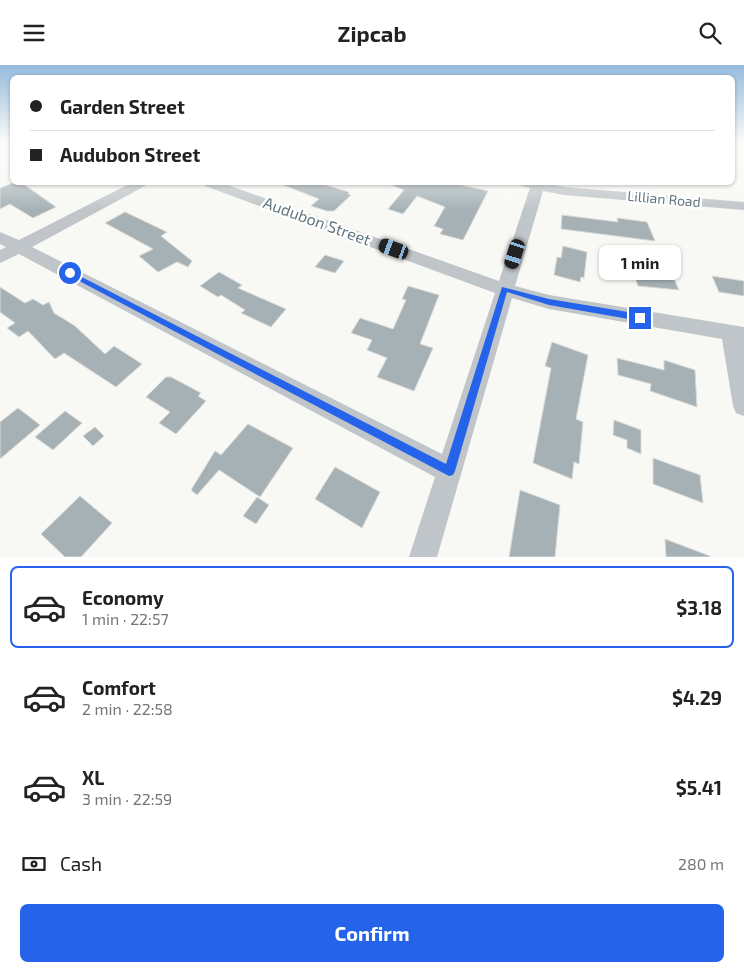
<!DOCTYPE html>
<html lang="en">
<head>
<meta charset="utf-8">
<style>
	:root { --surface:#fff; --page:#f6f6f6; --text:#222; --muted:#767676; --line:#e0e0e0; --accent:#2563eb }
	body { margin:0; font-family:"Exo 2",sans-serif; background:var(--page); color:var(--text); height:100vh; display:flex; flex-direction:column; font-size:19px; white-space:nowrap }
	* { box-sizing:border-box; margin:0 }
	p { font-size:16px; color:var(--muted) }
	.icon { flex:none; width:28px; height:28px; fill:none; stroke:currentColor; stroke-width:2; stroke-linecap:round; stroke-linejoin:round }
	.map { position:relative; height:492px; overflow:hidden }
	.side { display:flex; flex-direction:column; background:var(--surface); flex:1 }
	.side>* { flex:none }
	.guide { position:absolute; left:10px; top:10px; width:725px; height:110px; border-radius:8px; box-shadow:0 1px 4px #0004; display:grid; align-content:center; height:110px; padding:0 20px; background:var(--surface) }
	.end { position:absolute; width:22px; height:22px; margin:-11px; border:6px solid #2563eb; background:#fff; box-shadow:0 0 0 2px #fff }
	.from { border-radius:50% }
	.bubble { position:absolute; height:35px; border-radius:8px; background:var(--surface); box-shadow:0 1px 4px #0004; font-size:16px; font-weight:700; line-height:35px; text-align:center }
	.car { position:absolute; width:15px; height:30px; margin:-15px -8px; border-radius:6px; box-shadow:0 0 4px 1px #0007; background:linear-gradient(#222 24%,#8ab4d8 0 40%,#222 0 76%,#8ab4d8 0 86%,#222 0) }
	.guide b { display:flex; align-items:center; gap:18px; height:48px; font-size:19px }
	.guide b+b { border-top:1px solid var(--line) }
	.guide i { width:12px; height:12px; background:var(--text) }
	ul { padding:9px 0 0; list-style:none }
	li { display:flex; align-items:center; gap:15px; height:82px; margin:0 10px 8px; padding:0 10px; border:2px solid transparent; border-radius:8px }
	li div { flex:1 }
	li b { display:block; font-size:19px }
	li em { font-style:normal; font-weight:700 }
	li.on { border-color:var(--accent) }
	li>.icon { width:45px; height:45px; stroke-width:1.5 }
	.pay { display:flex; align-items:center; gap:12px; height:55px; padding:0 20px; font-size:19px }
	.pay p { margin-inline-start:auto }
	.action { display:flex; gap:10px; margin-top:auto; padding:10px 20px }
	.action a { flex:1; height:58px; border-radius:8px; background:var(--accent); color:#fff; font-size:20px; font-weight:700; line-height:58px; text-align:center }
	header { display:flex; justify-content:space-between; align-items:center; height:65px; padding:0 20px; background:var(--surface); font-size:22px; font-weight:700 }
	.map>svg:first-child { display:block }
	.building { fill:#a5b1b5; stroke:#dadad8 }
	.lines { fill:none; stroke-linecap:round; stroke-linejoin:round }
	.street { fill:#bfc5c8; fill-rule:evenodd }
	.route { fill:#2563eb }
	.labels { text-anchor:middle; stroke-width:5; stroke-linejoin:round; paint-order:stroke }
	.far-street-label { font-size:14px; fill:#627781; stroke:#fff }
	.street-label { font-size:16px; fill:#627781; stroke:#fff }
</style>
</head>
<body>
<header><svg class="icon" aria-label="menu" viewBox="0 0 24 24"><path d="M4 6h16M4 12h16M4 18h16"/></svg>Zipcab<svg class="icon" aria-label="search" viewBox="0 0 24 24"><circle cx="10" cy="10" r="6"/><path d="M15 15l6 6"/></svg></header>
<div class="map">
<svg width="744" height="492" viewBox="0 0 744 492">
	<rect width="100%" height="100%" fill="#f8f8f5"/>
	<path class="building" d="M13 118H22L56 142 33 153 10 139 0 144V123Z
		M278 118H319L349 127 348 129 351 130 334 146H327L311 141 319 134Z
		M386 118H452L488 126 463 175 440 169 443 164 434 161 445 142 417 131 403 149 388 144 404 125Z
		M125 147 167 167 161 171 192 196 188 202 177 197 158 207 139 191 153 184 105 158Z
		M562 150 618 157 617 153 647 157 655 176 561 164Z
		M563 181 587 187 584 213 581 212 580 217 554 210 557 192 561 193Z
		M325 190 344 196 335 208 315 202Z
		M631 201 670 205 679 225 638 221Z
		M219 207 242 220 238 223 286 244 271 262 241 248 245 245 221 230 218 232 200 221Z
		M712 211 744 216V231L719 227Z
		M408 221 439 230 420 279 433 283 414 326 377 312 387 293 367 285 372 275 351 268 360 253 393 264 406 235 402 234Z
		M0 222 25 238 33 234 43 240 49 237 54 248 75 261 105 289 114 281 142 299 116 322 64 288 55 294 28 266 19 272 7 263 15 258 0 247Z
		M552 277 588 290 576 354 583 357 579 399 574 397 572 414 533 398 551 303 545 301Z
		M617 293 664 305V295L695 305 697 342 650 326 651 319 618 310Z
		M166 312H171L201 328 198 331 206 336 176 369 159 358 170 347 146 332Z
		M18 343 40 360 0 394V357Z
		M65 346 82 358 53 385 35 372Z
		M614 355 641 365V389L627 383V375L613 370Z
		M248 359 293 383 260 432 219 405 197 430 191 425 215 386 221 390Z
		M95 362 104 371 93 381 83 371Z
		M653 393 700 410 703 438 653 419Z
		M335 402 380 427 362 463 315 434Z
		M520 425 560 440 555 492H509Z
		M80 431 112 458 81 492H65L41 469Z
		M257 432 269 440 256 459 243 451Z
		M665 474 710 491V492H666Z"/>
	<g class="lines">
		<path class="street" d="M131 118H147L145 121 32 182 442 389 495 228 205 121 204 118H222L499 216 530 123 521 121 520 118H544L564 122 744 137V145L564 130 543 126 515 221 549 230 744 262V351L736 348 733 341 722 274 549 244 512 233 437 492H409L435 412 19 189 0 198V185L6 182 0 179V167L19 175Z"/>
	</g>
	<linearGradient id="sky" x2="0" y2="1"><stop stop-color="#95bbdc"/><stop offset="0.53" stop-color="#fcfcfa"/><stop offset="1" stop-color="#fcfcfa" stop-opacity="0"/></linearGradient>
	<rect width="744" height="146" fill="url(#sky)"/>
	<path class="route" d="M70 206 446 399 502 222 549 234 640 249 644 253 640 256 549 240 507 227 455 406 453 410 449 411 68 210V207Z"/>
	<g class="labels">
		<g class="far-street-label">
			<text transform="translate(664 134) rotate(5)" y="5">Lillian Road</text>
		</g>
		<g class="street-label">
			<text transform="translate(317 156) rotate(20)" y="6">Audubon Street</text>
		</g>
	</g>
</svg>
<i class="end from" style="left:70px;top:208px"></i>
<i class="end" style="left:640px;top:253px"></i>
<div class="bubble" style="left:599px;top:180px;width:82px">1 min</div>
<i class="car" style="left:394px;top:184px;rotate:290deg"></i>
<i class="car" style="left:515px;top:189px;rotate:198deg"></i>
<div class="guide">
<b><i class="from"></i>Garden Street</b>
<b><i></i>Audubon Street</b>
</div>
</div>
<section class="side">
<ul>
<li class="on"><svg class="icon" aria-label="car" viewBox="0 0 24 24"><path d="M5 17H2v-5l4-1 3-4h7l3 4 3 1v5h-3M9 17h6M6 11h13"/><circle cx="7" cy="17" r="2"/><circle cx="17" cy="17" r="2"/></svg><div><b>Economy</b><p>1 min · 22:57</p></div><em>$3.18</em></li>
<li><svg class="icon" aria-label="car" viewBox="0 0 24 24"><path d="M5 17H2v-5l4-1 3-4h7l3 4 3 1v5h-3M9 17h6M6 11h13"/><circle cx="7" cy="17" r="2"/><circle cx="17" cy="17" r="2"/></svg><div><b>Comfort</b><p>2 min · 22:58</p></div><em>$4.29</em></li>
<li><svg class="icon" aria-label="car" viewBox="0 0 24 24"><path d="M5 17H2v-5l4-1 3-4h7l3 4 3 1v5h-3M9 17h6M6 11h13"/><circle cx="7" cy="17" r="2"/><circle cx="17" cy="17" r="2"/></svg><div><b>XL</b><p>3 min · 22:59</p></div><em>$5.41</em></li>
</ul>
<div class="pay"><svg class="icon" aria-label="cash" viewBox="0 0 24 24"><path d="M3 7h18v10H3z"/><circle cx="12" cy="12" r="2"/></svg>Cash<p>280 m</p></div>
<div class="action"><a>Confirm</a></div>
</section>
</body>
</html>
